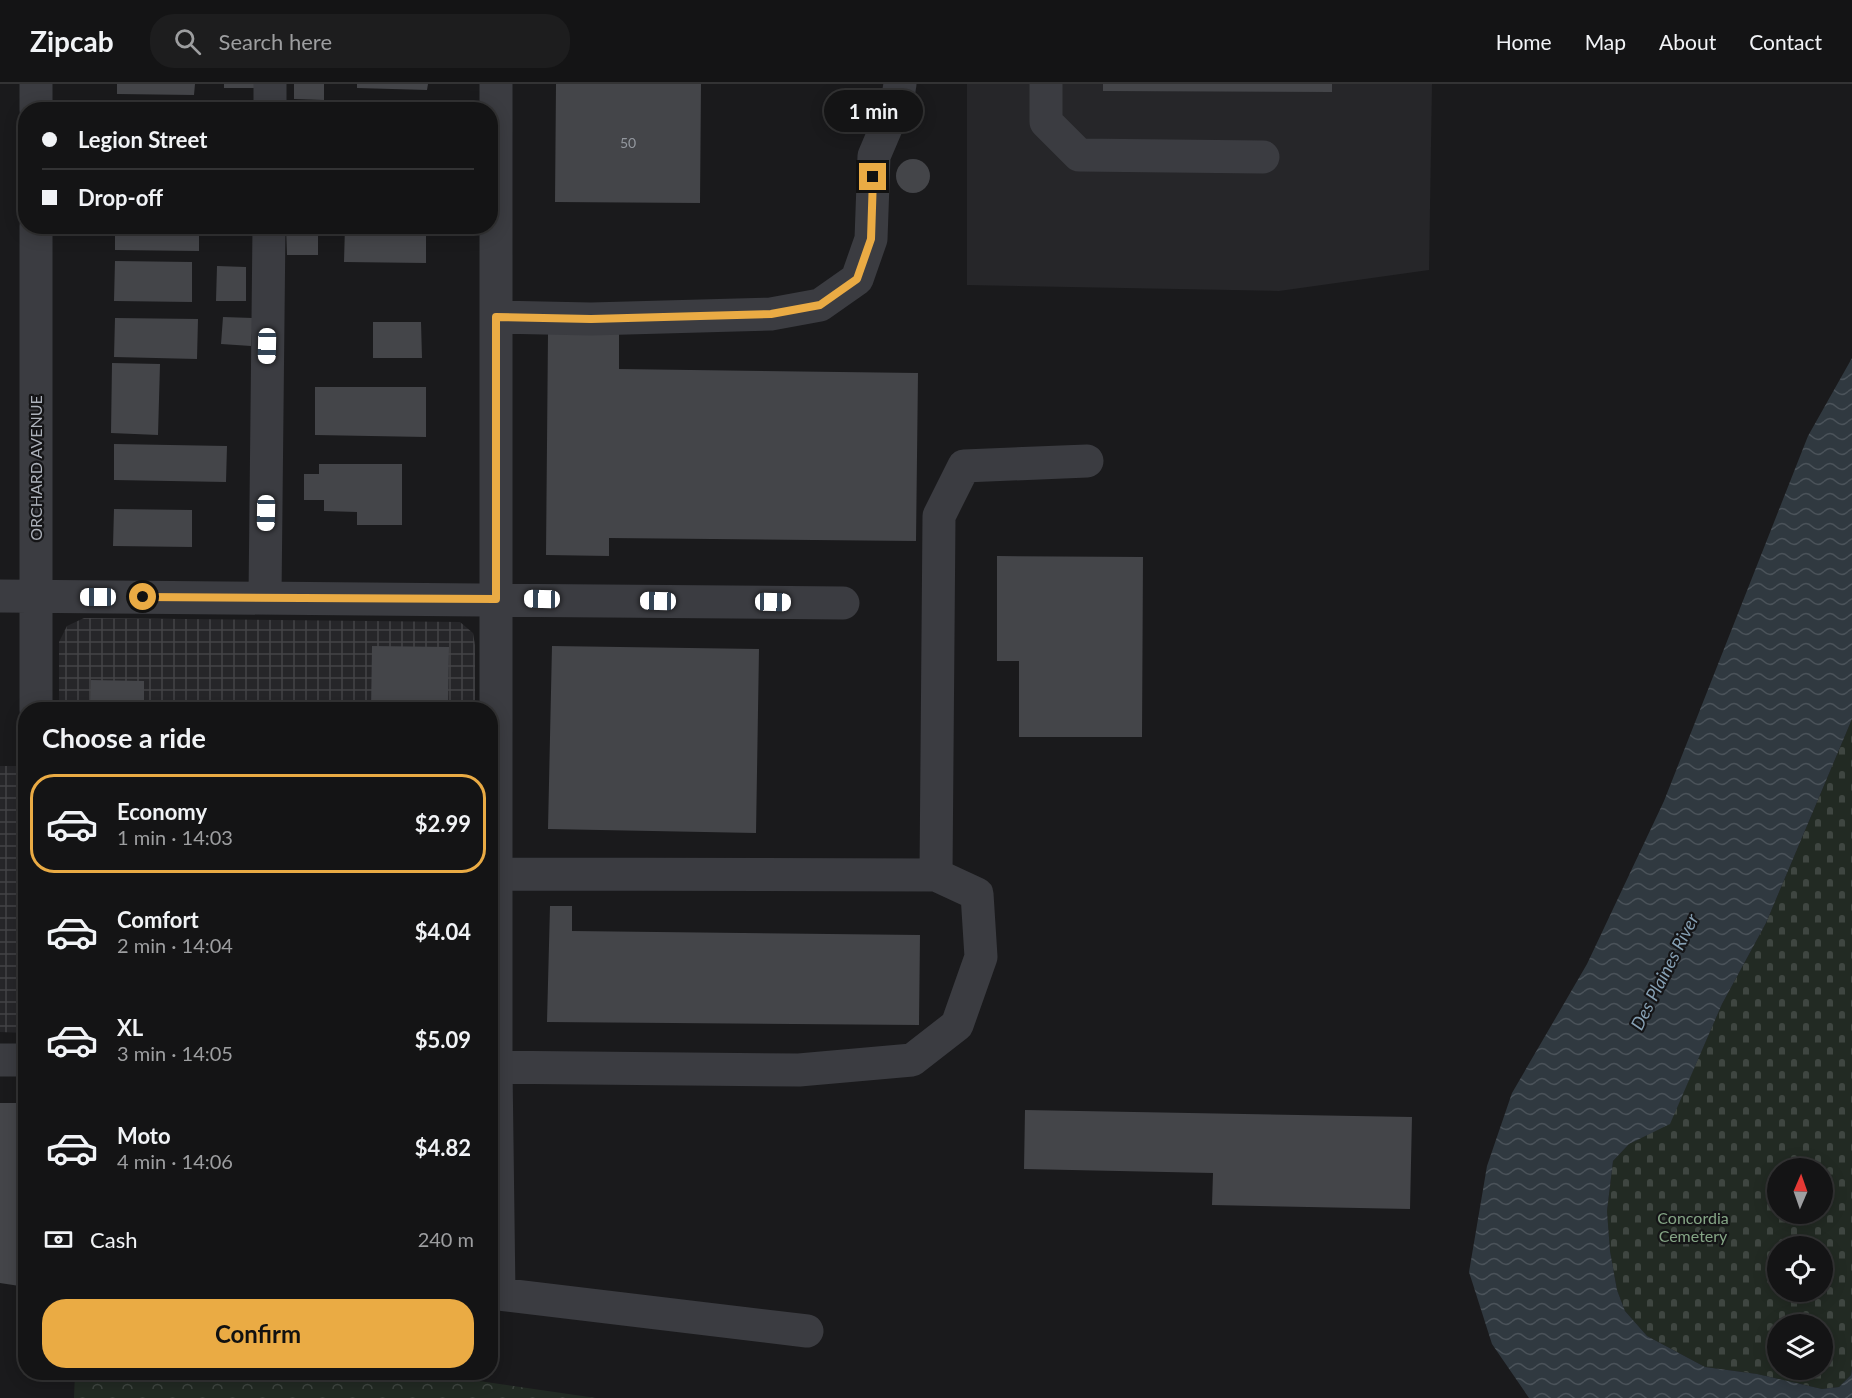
<!DOCTYPE html>
<html lang="en">
<head>
<meta charset="utf-8">
<style>
	:root { --surface:#141415; --page:#1d1d1e; --text:#f1f3f6; --muted:#9d9ea0; --line:#333334; --accent:#eaab44 }
	body { margin:0; font-family:Lato,sans-serif; background:var(--page); color:var(--text); height:100vh; display:flex; flex-direction:column; font-size:22px; white-space:nowrap }
	* { box-sizing:border-box; margin:0 }
	p { font-size:20px; color:var(--muted) }
	.icon { flex:none; width:33px; height:33px; fill:none; stroke:currentColor; stroke-width:2; stroke-linecap:round; stroke-linejoin:round }
	.map { position:relative; flex:1; overflow:hidden }
	.drawer { position:absolute; left:18px; top:618px; width:480px; height:678px; display:flex; flex-direction:column; background:var(--surface); border-radius:24px; box-shadow:0 3px 15px #0003,0 0 0 2px var(--line) }
	.drawer>* { flex:none }
	.banner { position:absolute; left:18px; top:18px; width:480px; height:132px; border-radius:24px; box-shadow:0 3px 15px #0003,0 0 0 2px var(--line); display:grid; align-content:center; height:132px; padding:0 24px; background:var(--surface) }
	.needle { width:39px; rotate:2deg }
	.fabs { position:absolute; left:1767px; top:1074px; display:grid; gap:12px }
	.fabs a { display:grid; place-items:center; width:66px; height:66px; border-radius:50%; background:var(--surface); box-shadow:0 3px 15px #0003,0 0 0 2px var(--line); font-size:30px }
	.end { position:absolute; width:27px; height:27px; margin:-14px; border:8px solid #eaab44; background:#111; box-shadow:0 0 0 3px #111 }
	.from { border-radius:50% }
	.bubble { position:absolute; height:42px; border-radius:21px; background:var(--surface); box-shadow:0 3px 15px #0003,0 0 0 2px var(--line); font-size:20px; font-weight:700; line-height:42px; text-align:center }
	.car { position:absolute; width:18px; height:36px; margin:-18px -9px; border-radius:8px; box-shadow:0 0 4px 2px #0007; background:linear-gradient(#fff 24%,#345 0 40%,#fff 0 76%,#345 0 86%,#fff 0) }
	.banner b { display:flex; align-items:center; gap:21px; height:57px; font-size:22px }
	.banner b+b { border-top:2px solid var(--line) }
	.banner i { width:15px; height:15px; background:var(--text) }
	ul { padding:0; list-style:none }
	li { display:flex; align-items:center; gap:18px; height:99px; margin:0 12px 9px; padding:0 12px; border:3px solid transparent; border-radius:24px }
	li div { flex:1 }
	li b { display:block; font-size:22px }
	li em { font-style:normal; font-weight:700 }
	li.on { border-color:var(--accent) }
	li>.icon { width:54px; height:54px; stroke-width:1.5 }
	h2 { padding:0 24px; font-size:27px; line-height:72px }
	.pay { display:flex; align-items:center; gap:15px; height:66px; padding:0 24px; font-size:22px }
	.pay p { margin-inline-start:auto }
	.action { display:flex; gap:12px; margin-top:auto; padding:12px 24px }
	.action a { flex:1; height:69px; border-radius:24px; background:var(--accent); color:#111; font-size:24px; font-weight:700; line-height:69px; text-align:center }
	header { display:flex; align-items:center; gap:36px; box-sizing:border-box; height:84px; padding:0 30px; background:var(--surface); border-bottom:2px solid var(--line) }
	header strong { font-size:28px }
	nav { display:flex; gap:33px; margin-inline-start:auto; font-size:21px }
	.search { width:420px; height:54px; background:var(--page); display:flex; align-items:center; gap:15px; box-sizing:border-box; padding:0 21px; border-radius:24px; color:var(--muted); font-size:22px }
	.map>svg:first-child { display:block }
	.built { fill:#262629 }
	.industrial { fill:url(#industrial-grid) }
	.cemetery { fill:url(#cemetery-stones); fill-rule:evenodd }
	.park { fill:url(#park-crowns) }
	.water { fill:url(#water-waves) }
	.building { fill:#444549 }
	.lines { fill:none; stroke-linecap:round; stroke-linejoin:round }
	.minor { stroke:#3b3c41; stroke-width:33 }
	.route { stroke:#eaab44; stroke-width:8 }
	.labels { text-anchor:middle; stroke-width:4.5; stroke-linejoin:round; paint-order:stroke }
	.number-label { font-size:14px; fill:#93979e }
	.street-label { font-size:16px; fill:#adb2bb; stroke:#151517 }
	.park-label { font-size:16px; fill:#85a586; stroke:#151517 }
	.water-label { font-size:18px; font-style:italic; fill:#86a0b4; stroke:#151517 }
</style>
</head>
<body>
<header>
<strong>Zipcab</strong>
<div class="search"><svg class="icon" aria-label="search" viewBox="0 0 24 24"><circle cx="10" cy="10" r="6"/><path d="M15 15l6 6"/></svg>Search here</div>
<nav><a>Home</a><a>Map</a><a>About</a><a>Contact</a></nav>
</header>
<div class="map">
<svg width="1852" height="1314" viewBox="0 0 1852 1314">
	<defs>
		<pattern id="industrial-grid" width="8" height="8" patternUnits="userSpaceOnUse" patternTransform="scale(1.5)"><rect width="8" height="8" fill="#262629"/><path d="M0 4h8M4 0v8" fill="none" stroke="#434346"/></pattern>
		<pattern id="cemetery-stones" width="16" height="16" patternUnits="userSpaceOnUse" patternTransform="scale(1.5)"><rect width="16" height="16" fill="#222a23"/><path d="M2 7V4a2 2 0 0 1 4 0v3zM10 15v-3a2 2 0 0 1 4 0v3z" fill="#3f4641"/></pattern>
		<pattern id="park-crowns" width="20" height="18" patternUnits="userSpaceOnUse" patternTransform="scale(1.5)"><rect width="20" height="18" fill="#222a23"/><path d="M2 6a3 3 0 1 1 6 0M12 15a3 3 0 1 1 6 0" fill="none" stroke="#3f4641"/></pattern>
		<pattern id="water-waves" width="16" height="10" patternUnits="userSpaceOnUse" patternTransform="scale(1.5)"><rect width="16" height="10" fill="#303940"/><path d="M0 5q4-4 8 0t8 0" fill="none" stroke="#4b535a"/></pattern>
	</defs>
	<rect width="100%" height="100%" fill="#1a1a1c"/>
	<path class="built" d="M967 0H1432L1429 186 1279 207 967 201Z"/>
	<path class="industrial" d="M84 534 460 538 473 549 475 561V625L59 626V558L67 542Z
		M0 682H25V949L0 948Z"/>
	<path class="cemetery" d="M1852 635V1285L1851 1291 1839 1303 1822 1305 1757 1290 1705 1283 1647 1252 1625 1227 1617 1206 1610 1167 1607 1127 1613 1077 1629 1060 1670 1039 1722 920 1766 839ZM1778 1084H1822V1130H1778ZM1778 1162H1822V1208H1778ZM1778 1240H1822V1286H1778Z"/>
	<path class="park" d="M417 1288 596 1314H74L75 1289Z"/>
	<path class="water" d="M1852 274V635L1766 839 1722 920 1670 1040 1629 1060 1613 1077 1607 1127 1610 1167 1617 1206 1625 1227 1647 1252 1705 1283 1757 1290 1822 1305 1839 1303 1851 1291 1852 1285V1314H1529L1492 1260 1469 1188 1487 1082 1512 1009 1587 880 1664 717 1808 352Z"/>
	<path class="building" d="M117 0H195L194 11 117 10Z
		M224 0H255V4H224Z
		M294 0H324V16L294 15Z
		M357 0H428L427 6 357 4Z
		M556 0H701L700 119 555 118Z
		M1103 0H1332V8L1103 7Z
		M344 23H383V26H344Z
		M896 92a17 17 0 1 1 34 0a17 17 0 1 1-34 0Z
		M115 142H199V167L115 166Z
		M286 142H318V171H287Z
		M345 142H426V179L344 178Z
		M115 177 192 178V218L114 217Z
		M217 182 246 183V217H216Z
		M223 233 253 234 251 262 221 260Z
		M115 234 198 235 197 275 114 273Z
		M373 238H421L422 274H373Z
		M548 249 619 250V285L918 289 916 457 609 454V472L546 471Z
		M112 279 160 280 158 351 111 349Z
		M315 303H426V353L315 351Z
		M114 360 227 362 226 398 114 396Z
		M319 380H402V441H357V428L324 427V416H304V390H319Z
		M114 425 192 426V463L113 462Z
		M997 472 1143 473 1142 653H1019V577H997Z
		M372 562 449 563 448 626H371Z
		M552 562 759 565 756 749 548 745Z
		M91 596 144 597V626H90Z
		M550 822H572V847L920 851 919 941 547 938Z
		M0 1019H26V1203L0 1199Z
		M1025 1026 1412 1033 1410 1125 1212 1121 1213 1089 1024 1085Z"/>
	<g class="lines">
		<path class="minor" d="M36 0V26
			M1046 0V38L1079 71 1263 73
			M270 26V0
			M36 142V626
			M496 233 591 235 771 230 820 221 857 195 871 155 874 72 897 18 900 0
			M0 512 843 519
			M265 513 269 142
			M936 791 939 432 964 382 1087 377
			M0 976H26
			M490 983 799 986 912 976 957 941 981 873 977 810 936 791 496 790
			M490 1209 499 1210 496 984V0
			M499 1210 807 1247"/>
	</g>
	<g class="lines">
		<path class="route" d="M143 513 496 515V233L591 235 771 230 820 221 857 195 871 155 873 93"/>
	</g>
	<g class="labels">
		<g class="number-label">
			<text x="628" y="64">50</text>
		</g>
		<g class="street-label">
			<text transform="translate(36 384) rotate(-90)" y="6">ORCHARD AVENUE</text>
		</g>
		<g class="park-label">
			<text x="1693" y="1140">Concordia<tspan x="1693" dy="18">Cemetery</tspan></text>
		</g>
		<g class="water-label">
			<text transform="translate(1665 888) rotate(-63)" y="6">Des Plaines River</text>
		</g>
	</g>
</svg>
<div class="fabs">
<a><svg class="needle" viewBox="-14 -14 28 28"><path d="M0-13l5 13h-10z" fill="#e53935"/><path d="M0 13l5-13h-10z" fill="#9d9ea0"/></svg></a>
<a><svg class="icon" aria-label="locate" viewBox="0 0 24 24"><circle cx="12" cy="12" r="6"/><path d="M12 2v4M12 18v4M2 12h4M18 12h4"/></svg></a>
<a><svg class="icon" aria-label="layers" viewBox="0 0 24 24"><path d="M12 4l9 5-9 5-9-5zM3 14l9 5 9-5"/></svg></a>
</div>
<i class="end from" style="left:143px;top:513px"></i>
<i class="end" style="left:873px;top:93px"></i>
<div class="bubble" style="left:824px;top:6px;width:99px">1 min</div>
<i class="car" style="left:267px;top:262px;rotate:181deg"></i>
<i class="car" style="left:266px;top:429px;rotate:181deg"></i>
<i class="car" style="left:98px;top:513px;rotate:270deg"></i>
<i class="car" style="left:542px;top:515px;rotate:271deg"></i>
<i class="car" style="left:658px;top:517px;rotate:271deg"></i>
<i class="car" style="left:773px;top:518px;rotate:91deg"></i>
<div class="banner">
<b><i class="from"></i>Legion Street</b>
<b><i></i>Drop-off</b>
</div>
<section class="drawer">
<h2>Choose a ride</h2>
<ul>
<li class="on"><svg class="icon" aria-label="car" viewBox="0 0 24 24"><path d="M5 17H2v-5l4-1 3-4h7l3 4 3 1v5h-3M9 17h6M6 11h13"/><circle cx="7" cy="17" r="2"/><circle cx="17" cy="17" r="2"/></svg><div><b>Economy</b><p>1 min · 14:03</p></div><em>$2.99</em></li>
<li><svg class="icon" aria-label="car" viewBox="0 0 24 24"><path d="M5 17H2v-5l4-1 3-4h7l3 4 3 1v5h-3M9 17h6M6 11h13"/><circle cx="7" cy="17" r="2"/><circle cx="17" cy="17" r="2"/></svg><div><b>Comfort</b><p>2 min · 14:04</p></div><em>$4.04</em></li>
<li><svg class="icon" aria-label="car" viewBox="0 0 24 24"><path d="M5 17H2v-5l4-1 3-4h7l3 4 3 1v5h-3M9 17h6M6 11h13"/><circle cx="7" cy="17" r="2"/><circle cx="17" cy="17" r="2"/></svg><div><b>XL</b><p>3 min · 14:05</p></div><em>$5.09</em></li>
<li><svg class="icon" aria-label="car" viewBox="0 0 24 24"><path d="M5 17H2v-5l4-1 3-4h7l3 4 3 1v5h-3M9 17h6M6 11h13"/><circle cx="7" cy="17" r="2"/><circle cx="17" cy="17" r="2"/></svg><div><b>Moto</b><p>4 min · 14:06</p></div><em>$4.82</em></li>
</ul>
<div class="pay"><svg class="icon" aria-label="cash" viewBox="0 0 24 24"><path d="M3 7h18v10H3z"/><circle cx="12" cy="12" r="2"/></svg>Cash<p>240 m</p></div>
<div class="action"><a>Confirm</a></div>
</section>
</div>
</body>
</html>
